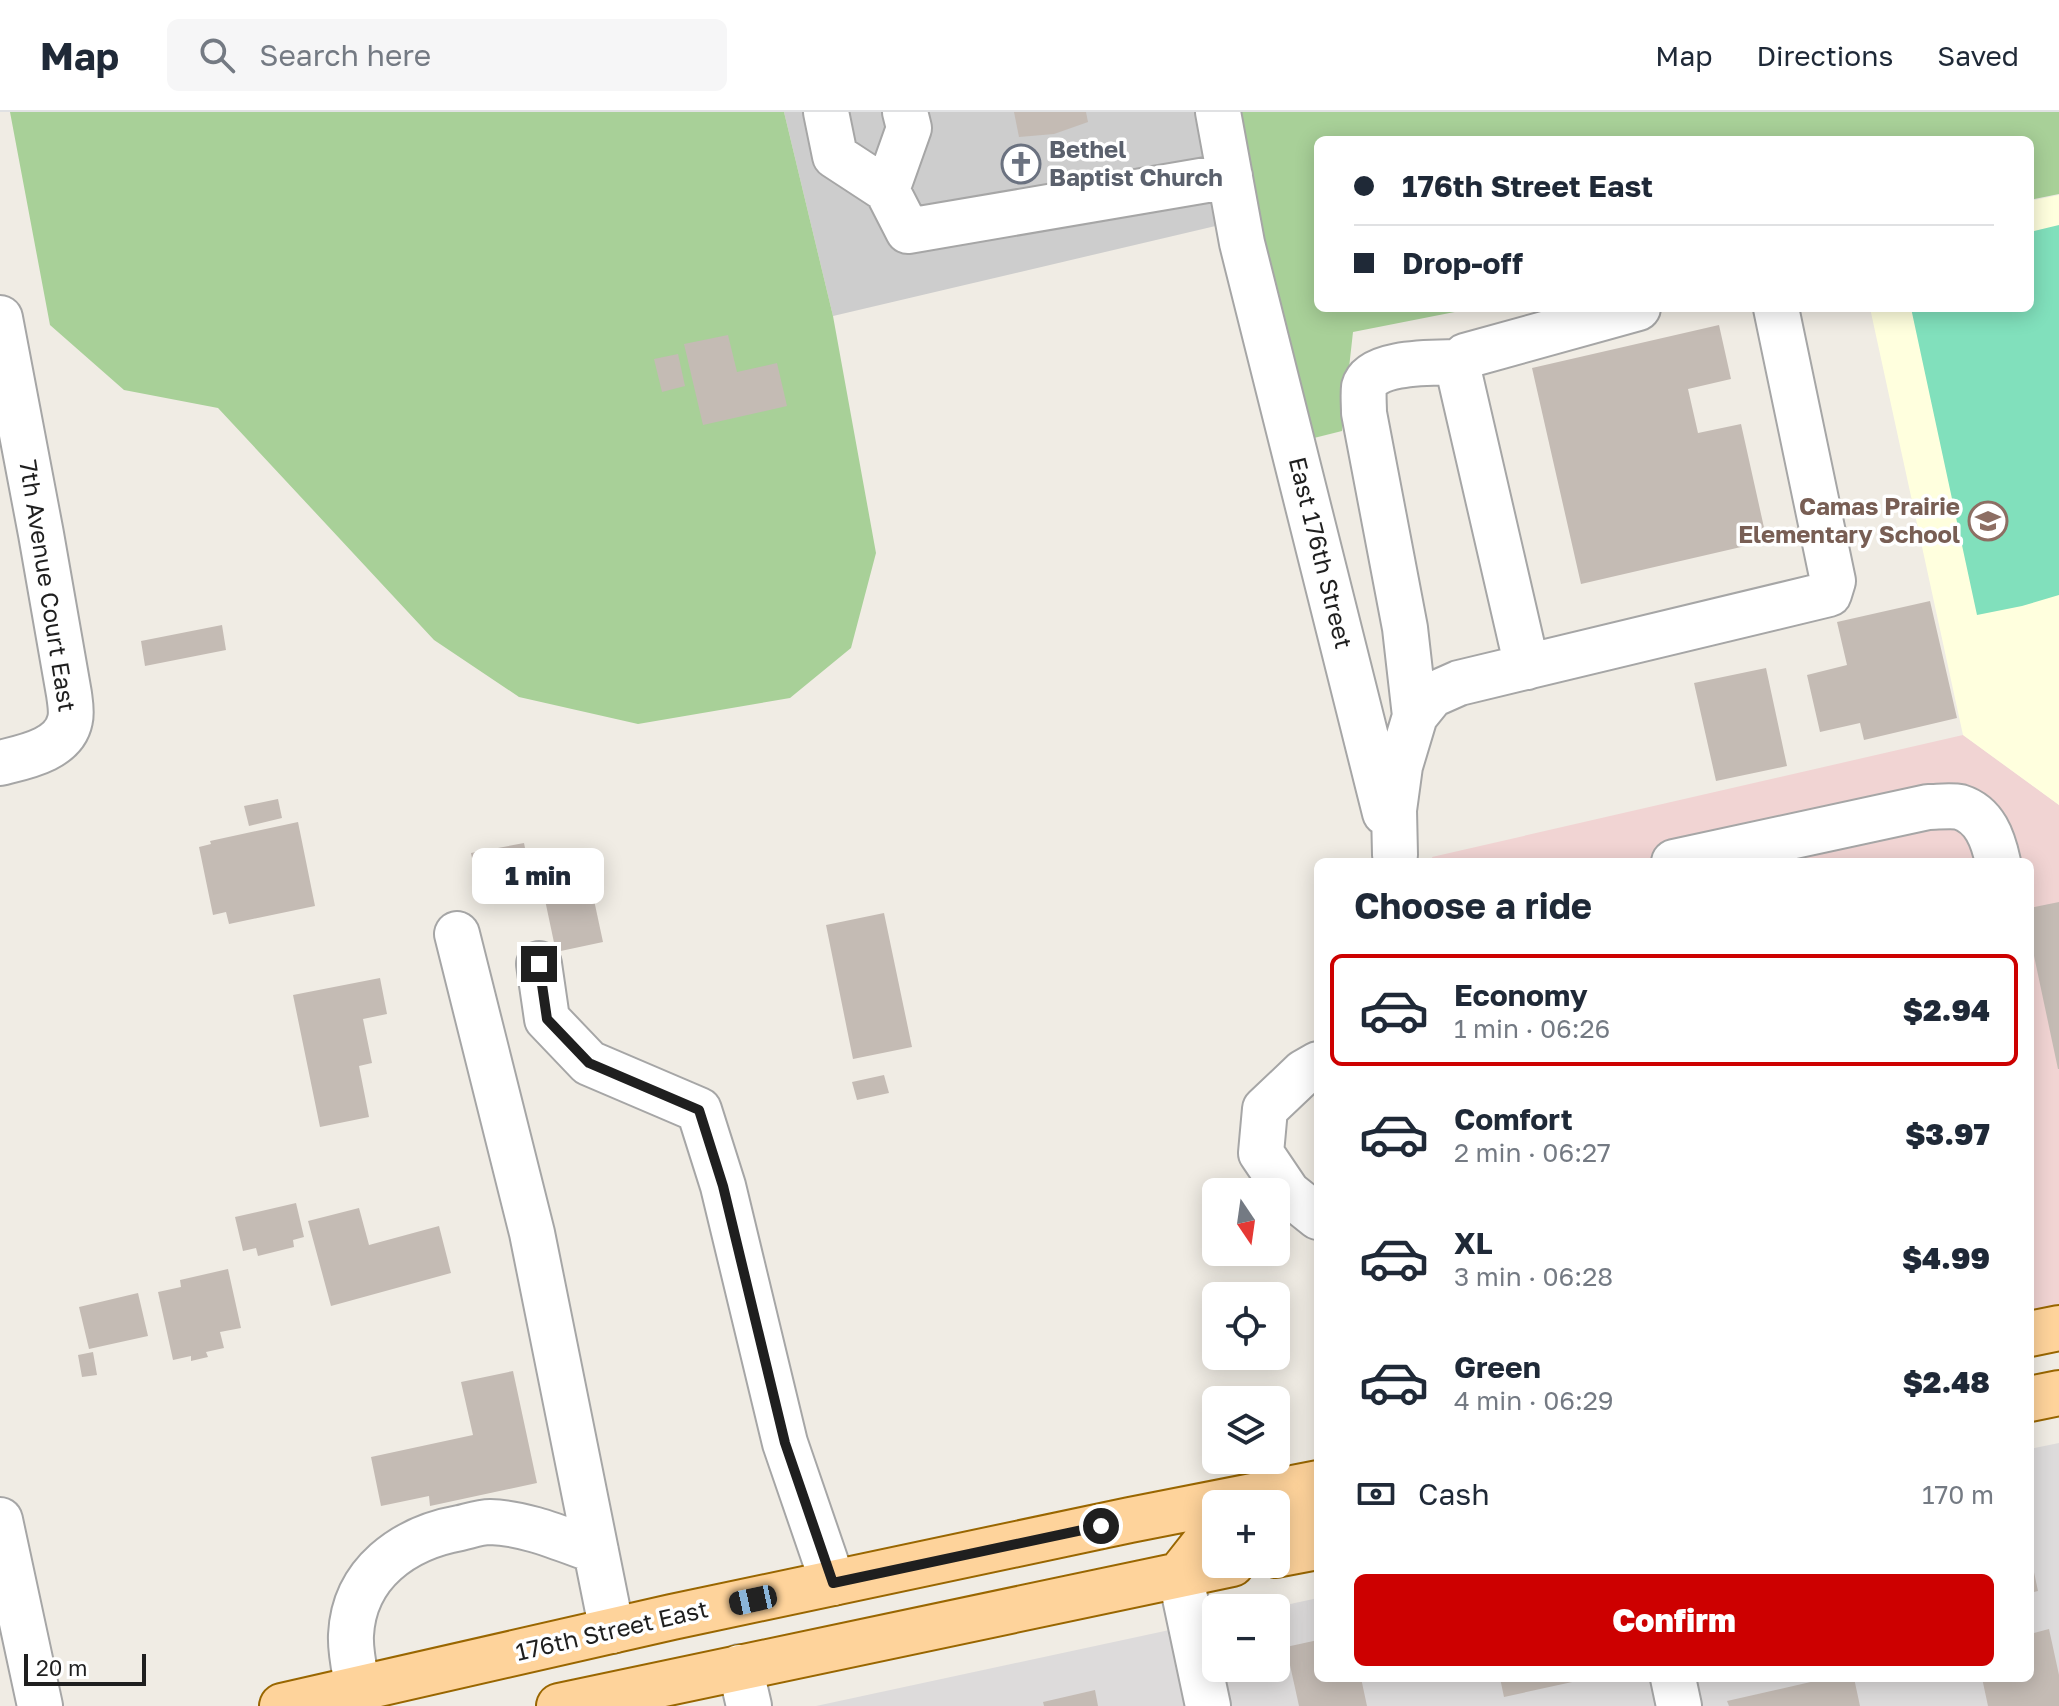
<!DOCTYPE html>
<html lang="en">
<head>
<meta charset="utf-8">
<style>
	:root { --surface:#fff; --page:#f6f6f7; --text:#1f2937; --muted:#747a83; --line:#e0e1e3; --accent:#cd0000 }
	body { margin:0; font-family:"Golos Text",sans-serif; background:var(--page); color:var(--text); height:100vh; display:flex; flex-direction:column; font-size:30px; white-space:nowrap }
	* { box-sizing:border-box; margin:0 }
	p { font-size:26px; color:var(--muted) }
	.icon { flex:none; width:44px; height:44px; fill:none; stroke:currentColor; stroke-width:2; stroke-linecap:round; stroke-linejoin:round }
	.map { position:relative; flex:1; overflow:hidden }
	.side { position:absolute; left:1314px; top:746px; width:720px; height:824px; display:flex; flex-direction:column; background:var(--surface); border-radius:12px; box-shadow:0 4px 20px #0003 }
	.side>* { flex:none }
	.guide { position:absolute; left:1314px; top:24px; width:720px; height:176px; border-radius:12px; box-shadow:0 4px 20px #0003; display:grid; align-content:center; height:176px; padding:0 40px; background:var(--surface) }
	.needle { width:52px; rotate:167deg }
	.tools { position:absolute; left:1202px; top:1066px; display:grid; gap:16px }
	.tools a { display:grid; place-items:center; width:88px; height:88px; border-radius:12px; background:var(--surface); box-shadow:0 4px 20px #0003; font-size:40px }
	.scale { position:absolute; left:24px; bottom:20px; width:122px; box-sizing:border-box; padding-left:8px; border:4px solid #1f1f1f; border-top:0; font-size:22px; line-height:28px; white-space:nowrap; color:#1f1f1f; -webkit-text-stroke:6px #fff; paint-order:stroke }
	.end { position:absolute; width:36px; height:36px; margin:-18px; border:10px solid #1f1f1f; background:#fff; box-shadow:0 0 0 4px #fff }
	.from { border-radius:50% }
	.bubble { position:absolute; height:56px; border-radius:12px; background:var(--surface); box-shadow:0 4px 20px #0003; font-size:26px; font-weight:800; line-height:56px; text-align:center }
	.car { position:absolute; width:24px; height:48px; margin:-24px -12px; border-radius:10px; box-shadow:0 0 6px 2px #0007; background:linear-gradient(#222 24%,#8ab4d8 0 40%,#222 0 76%,#8ab4d8 0 86%,#222 0) }
	.guide b { display:flex; align-items:center; gap:28px; height:76px; font-size:30px }
	.guide b+b { border-top:2px solid var(--line) }
	.guide i { width:20px; height:20px; background:var(--text) }
	ul { padding:0; list-style:none }
	li { display:flex; align-items:center; gap:24px; height:112px; margin:0 16px 12px; padding:0 24px; border:4px solid transparent; border-radius:12px }
	li div { flex:1 }
	li b { display:block; font-size:30px }
	li em { font-style:normal; font-weight:800 }
	li.active { border-color:var(--accent) }
	li>.icon { width:72px; height:72px; stroke-width:1.5 }
	h2 { padding:0 40px; font-size:36px; line-height:96px }
	.pay { display:flex; align-items:center; gap:20px; height:88px; padding:0 40px; font-size:30px }
	.pay p { margin-inline-start:auto }
	.action { display:flex; gap:16px; margin-top:auto; padding:16px 40px }
	.action a { flex:1; height:92px; border-radius:12px; background:var(--accent); color:#fff; font-size:32px; font-weight:800; line-height:92px; text-align:center }
	header { display:flex; align-items:center; gap:48px; box-sizing:border-box; height:112px; padding:0 40px; background:var(--surface); border-bottom:2px solid var(--line) }
	header strong { font-size:38px }
	nav { display:flex; gap:44px; margin-inline-start:auto; font-size:28px }
	.search { width:560px; height:72px; background:var(--page); display:flex; align-items:center; gap:20px; box-sizing:border-box; padding:0 28px; border-radius:12px; color:var(--muted); font-size:30px }
	.map>svg:first-child { display:block }
	.residential { fill:#dddbdb }
	.commercial { fill:#f1d4d3 }
	.education { fill:#ffffde }
	.religious { fill:#cdcdcd }
	.forest { fill:#a8d098 }
	.pitch { fill:#81e0bc }
	.building { fill:#c4bbb4 }
	.lines { fill:none; stroke-linecap:round; stroke-linejoin:round }
	.minor-casing { stroke:#a6a6a6; stroke-width:48 }
	.major-casing { stroke:#960; stroke-width:48 }
	.minor { stroke:#fff; stroke-width:44 }
	.major { stroke:#fed39b; stroke-width:44 }
	.route { stroke:#1f1f1f; stroke-width:10 }
	.labels { text-anchor:middle; stroke-width:7; stroke-linejoin:round; paint-order:stroke }
	.worship-label { font-size:24px; font-weight:bold; fill:#5b616d; stroke:#fff; text-anchor:start }
	.education-label { font-size:24px; font-weight:bold; fill:#785e54; stroke:#fff; text-anchor:end }
	.street-label { font-size:24px; fill:#1f1f1f; stroke:#fff }
</style>
</head>
<body>
<header>
<strong>Map</strong>
<div class="search"><svg class="icon" aria-label="search" viewBox="0 0 24 24"><circle cx="10" cy="10" r="6"/><path d="M15 15l6 6"/></svg>Search here</div>
<nav><a>Map</a><a>Directions</a><a>Saved</a></nav>
</header>
<div class="map">
<svg width="2059" height="1594" viewBox="0 0 2059 1594">
	<rect width="100%" height="100%" fill="#f0ece4"/>
	<path class="residential" d="M2059 1331V1594H816L1216 1508V1556H1276V1496H1272L1318 1486V1566H2030V1337Z"/>
	<path class="commercial" d="M1963 623 2059 693V1193L2030 1199V750H1434L1432 745Z"/>
	<path class="education" d="M2059 83V693L1963 623 1870 196H2030V89Z"/>
	<path class="religious" d="M784 0H1234L1258 104 833 204Z"/>
	<path class="forest" d="M10 0H784L833 204 876 441 851 536 790 586 638 612 519 585 434 528 218 296 124 278 50 213Z
		M1234 0H2059V82L2030 88V28H1318V196H1475L1353 220 1342 319 1310 327Z"/>
	<path class="pitch" d="M2059 113V483L2022 494 1977 503 1911 196H2030V120Z"/>
	<path class="building" d="M1014 0H1086L1088 10 1054 22 1019 25Z
		M1719 213 1731 267 1688 277 1698 321 1741 312 1767 429 1581 472 1532 256Z
		M728 223 737 260 777 251 787 294 703 313 684 232Z
		M678 242 685 274 662 280 654 247Z
		M1930 489 1957 606 1864 628 1860 611 1820 620 1807 563 1847 553 1837 510Z
		M222 513 226 538 145 554 141 529Z
		M1766 556 1787 654 1716 669 1694 571Z
		M278 687 282 706 249 714 244 694Z
		M298 710 315 794 229 812 226 800 213 803 199 735 211 732 210 729Z
		M524 731 533 776 480 787 471 741Z
		M588 760 603 830 556 840 541 769Z
		M2059 790V957H2058L2030 825V796Z
		M884 801 912 935 853 947 826 813Z
		M380 866 387 902 363 907 372 951 359 954 369 1005 320 1015 293 883Z
		M884 963 889 981 857 988 852 970Z
		M296 1091 304 1125 293 1128 294 1135 258 1144 256 1136 243 1139 235 1105Z
		M359 1096 369 1133 439 1114 451 1161 331 1194 308 1109Z
		M228 1157 241 1216 220 1220 224 1236 206 1240 208 1245 191 1249V1244L173 1248 158 1180 181 1175 180 1168Z
		M138 1181 148 1224 89 1237 79 1195Z
		M93 1240 97 1263 82 1265 78 1243Z
		M513 1259 537 1371 430 1394 429 1384 381 1394 371 1345 473 1323 461 1270Z
		M2031 1446 2038 1479 2030 1481V1447Z
		M2049 1517 2059 1563V1594H1988L1982 1566H2030V1522Z
		M1318 1528V1566H1361L1367 1594H1299L1286 1535Z
		M1500 1566H1586V1567L1504 1585Z
		M1828 1566H1854L1860 1594H1729L1727 1589Z
		M1095 1578 1098 1594H1044L1043 1590Z"/>
	<g class="lines">
		<defs>
			<path id="minor" d="M826 0 835 44 887 78 908 119 1230 64
				M1218 0 1242 131 1385 701
				M887 78 909 16 905 0
				M0 206 41 422 69 582C70 590 72 600 70 608 64 638 24 645 0 651
				M1527 555 1458 256 1459 250 1465 244 1638 196
				M1415 604 1405 516 1364 301C1364 293 1363 283 1364 275 1371 248 1436 251 1459 250
				M1395 743 1394 698 1400 654 1415 604 1432 583 1459 571 1829 482 1833 469 1776 196
				M1674 750 1928 695C1937 695 1951 693 1960 695 1985 703 1993 727 1998 750
				M457 822 532 1121 612 1519
				M539 852 547 907 589 951 699 998 723 1074 785 1331 833 1471
				M1318 952 1304 960 1265 997 1261 1041 1288 1081 1318 1105
				M0 1408 40 1594
				M1180 1462 1208 1594
				M740 1555 749 1594
				M1673 1566 1679 1594
				M358 1578C355 1560 350 1540 351 1523 354 1461 404 1426 460 1416 469 1414 480 1410 490 1410 526 1411 562 1427 596 1439"/>
			<path id="major" d="M2030 1222 2059 1216
				M2030 1287 2059 1281
				M1276 1411 1318 1402
				M1276 1443 1318 1435
				M1180 1462 1210 1424 1216 1423
				M282 1594 672 1505 1130 1408 1318 1371
				M559 1594 1232 1452"/>
		</defs>
		<use href="#minor" class="minor-casing"/>
		<use href="#major" class="major-casing"/>
		<use href="#minor" class="minor"/>
		<use href="#major" class="major"/>
	</g>
	<g class="lines">
		<path class="route" d="M539 852 547 907 589 951 699 998 723 1074 785 1331 833 1471 1101 1414"/>
	</g>
	<defs>
		<symbol id="church-ring" viewBox="-11 -11 22 22"><circle r="9.5" fill="#fff" stroke="#6b7280" stroke-width="1.5"/><path d="M-1.2-6h2.4v3.5h3.3v2.4h-3.3V6h-2.4V-.1h-3.3v-2.4h3.3Z" fill="#6b7280"/></symbol>
		<symbol id="school-ring" viewBox="-11 -11 22 22"><circle r="9.5" fill="#fff" stroke="#8d6e63" stroke-width="1.5"/><path d="M0-5L7-2L0 1L-7-2ZM-4 1L0 2.5L4 1V4Q0 6-4 4Z" fill="#8d6e63"/></symbol>
	</defs>
	<g fill-rule="evenodd">
		<use href="#church-ring" x="999" y="30" width="44" height="44"/>
		<use href="#school-ring" x="1966" y="387" width="44" height="44"/>
	</g>
	<g class="labels">
		<g class="worship-label">
			<text x="1049" y="46">Bethel<tspan x="1049" dy="28">Baptist Church</tspan></text>
		</g>
		<g class="education-label">
			<text x="1960" y="403">Camas Prairie<tspan x="1960" dy="28">Elementary School</tspan></text>
		</g>
		<g class="street-label">
			<text transform="translate(1320 441) rotate(76)" y="8">East 176th Street</text>
			<text transform="translate(47 474) rotate(81)" y="8">7th Avenue Court East</text>
			<text transform="translate(612 1519) rotate(-13)" y="8">176th Street East</text>
		</g>
	</g>
</svg>
<div class="tools">
<a><svg class="needle" viewBox="-14 -14 28 28"><path d="M0-13l5 13h-10z" fill="#e53935"/><path d="M0 13l5-13h-10z" fill="#747a83"/></svg></a>
<a><svg class="icon" aria-label="locate" viewBox="0 0 24 24"><circle cx="12" cy="12" r="6"/><path d="M12 2v4M12 18v4M2 12h4M18 12h4"/></svg></a>
<a><svg class="icon" aria-label="layers" viewBox="0 0 24 24"><path d="M12 4l9 5-9 5-9-5zM3 14l9 5 9-5"/></svg></a>
<a>+</a>
<a>−</a>
</div>
<div class="scale">20 m</div>
<i class="end from" style="left:1101px;top:1414px"></i>
<i class="end" style="left:539px;top:852px"></i>
<div class="bubble" style="left:472px;top:736px;width:132px">1 min</div>
<i class="car" style="left:753px;top:1488px;rotate:258deg"></i>
<div class="guide">
<b><i class="from"></i>176th Street East</b>
<b><i></i>Drop-off</b>
</div>
<section class="side">
<h2>Choose a ride</h2>
<ul>
<li class="active"><svg class="icon" aria-label="car" viewBox="0 0 24 24"><path d="M5 17H2v-5l4-1 3-4h7l3 4 3 1v5h-3M9 17h6M6 11h13"/><circle cx="7" cy="17" r="2"/><circle cx="17" cy="17" r="2"/></svg><div><b>Economy</b><p>1 min · 06:26</p></div><em>$2.94</em></li>
<li><svg class="icon" aria-label="car" viewBox="0 0 24 24"><path d="M5 17H2v-5l4-1 3-4h7l3 4 3 1v5h-3M9 17h6M6 11h13"/><circle cx="7" cy="17" r="2"/><circle cx="17" cy="17" r="2"/></svg><div><b>Comfort</b><p>2 min · 06:27</p></div><em>$3.97</em></li>
<li><svg class="icon" aria-label="car" viewBox="0 0 24 24"><path d="M5 17H2v-5l4-1 3-4h7l3 4 3 1v5h-3M9 17h6M6 11h13"/><circle cx="7" cy="17" r="2"/><circle cx="17" cy="17" r="2"/></svg><div><b>XL</b><p>3 min · 06:28</p></div><em>$4.99</em></li>
<li><svg class="icon" aria-label="car" viewBox="0 0 24 24"><path d="M5 17H2v-5l4-1 3-4h7l3 4 3 1v5h-3M9 17h6M6 11h13"/><circle cx="7" cy="17" r="2"/><circle cx="17" cy="17" r="2"/></svg><div><b>Green</b><p>4 min · 06:29</p></div><em>$2.48</em></li>
</ul>
<div class="pay"><svg class="icon" aria-label="cash" viewBox="0 0 24 24"><path d="M3 7h18v10H3z"/><circle cx="12" cy="12" r="2"/></svg>Cash<p>170 m</p></div>
<div class="action"><a>Confirm</a></div>
</section>
</div>
</body>
</html>
